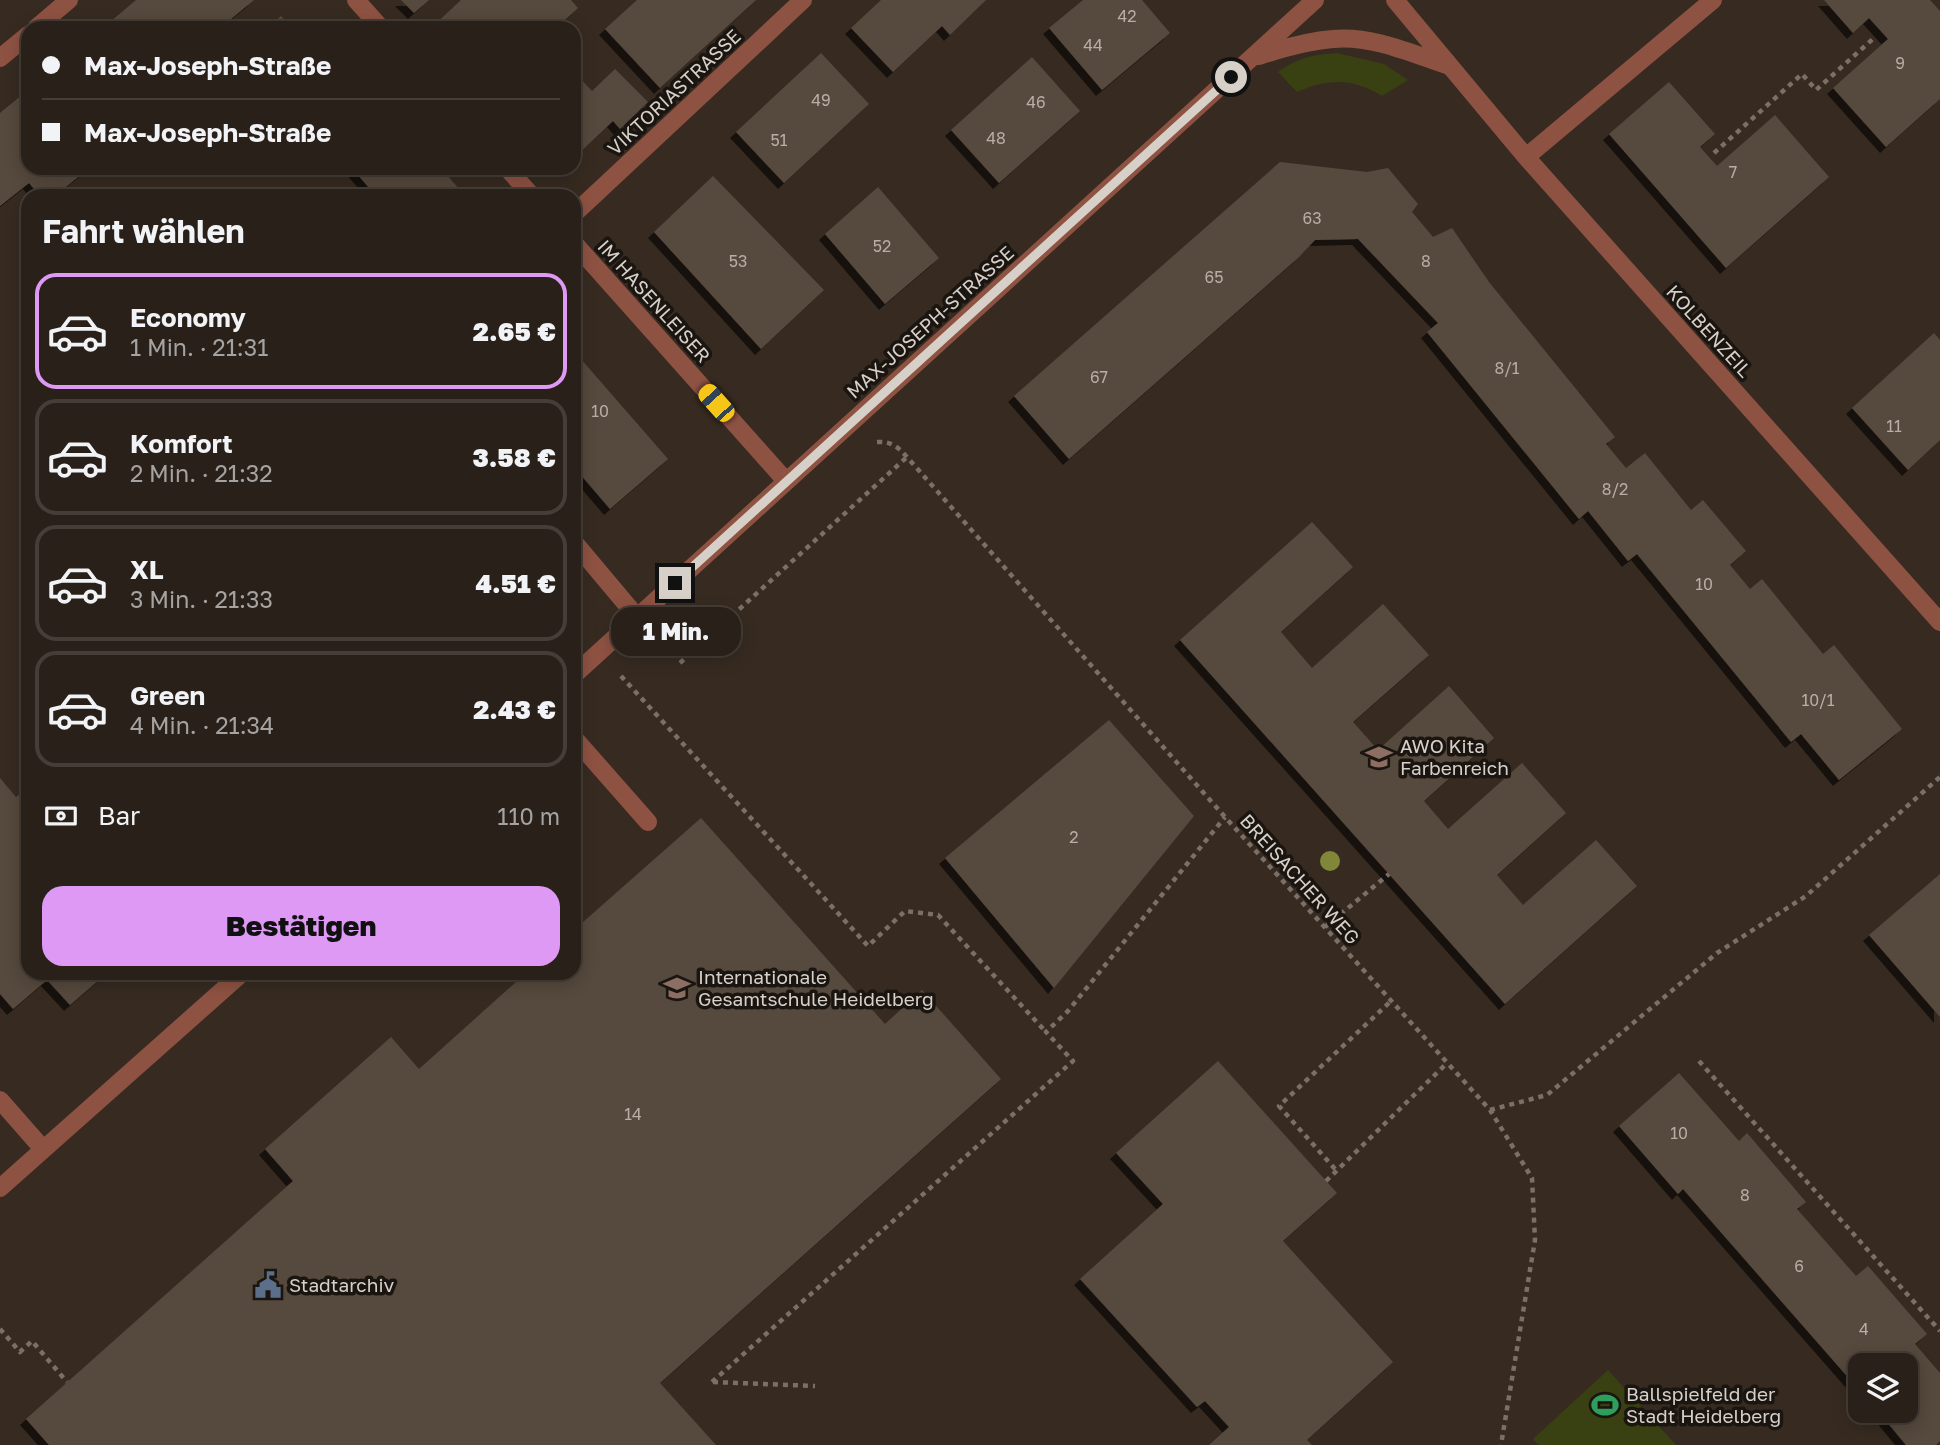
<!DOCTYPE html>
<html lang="de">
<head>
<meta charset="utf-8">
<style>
	:root { --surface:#292019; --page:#352d26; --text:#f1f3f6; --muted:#a5a3a2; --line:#453e38; --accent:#dd99f3 }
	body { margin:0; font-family:"Golos Text",sans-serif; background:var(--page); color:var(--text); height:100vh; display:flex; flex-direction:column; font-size:26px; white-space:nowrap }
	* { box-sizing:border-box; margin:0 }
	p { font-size:23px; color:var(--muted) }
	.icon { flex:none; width:38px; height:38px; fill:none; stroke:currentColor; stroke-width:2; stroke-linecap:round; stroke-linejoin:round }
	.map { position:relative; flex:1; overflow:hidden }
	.panel { position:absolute; left:21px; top:189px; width:560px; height:791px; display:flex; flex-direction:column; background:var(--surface); border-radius:21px; box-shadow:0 4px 18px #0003,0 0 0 2px var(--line) }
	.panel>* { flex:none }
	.hud { position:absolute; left:21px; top:21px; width:560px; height:154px; border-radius:21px; box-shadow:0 4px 18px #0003,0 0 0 2px var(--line); display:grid; align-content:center; height:154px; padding:0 21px; background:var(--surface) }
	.controls { position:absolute; left:1848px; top:1353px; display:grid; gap:14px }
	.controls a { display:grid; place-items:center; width:70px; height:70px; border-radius:14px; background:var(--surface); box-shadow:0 4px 18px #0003,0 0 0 2px var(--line); font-size:35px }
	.end { position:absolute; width:32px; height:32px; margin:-16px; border:9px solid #d7d0c9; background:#111; box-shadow:0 0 0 4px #111 }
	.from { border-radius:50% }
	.bubble { position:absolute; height:49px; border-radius:21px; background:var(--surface); box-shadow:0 4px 18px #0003,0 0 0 2px var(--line); font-size:23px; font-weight:800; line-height:49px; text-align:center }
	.car { position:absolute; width:21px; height:42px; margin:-21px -10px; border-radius:9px; box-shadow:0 0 5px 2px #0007; background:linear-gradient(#f5c518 24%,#345 0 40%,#f5c518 0 76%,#345 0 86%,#f5c518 0) }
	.hud b { display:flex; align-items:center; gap:24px; height:66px; font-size:26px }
	.hud b+b { border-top:2px solid var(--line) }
	.hud i { width:18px; height:18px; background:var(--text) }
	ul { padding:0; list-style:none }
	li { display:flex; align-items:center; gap:21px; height:116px; margin:0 14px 10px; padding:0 7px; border:4px solid var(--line); border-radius:21px }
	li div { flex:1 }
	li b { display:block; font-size:26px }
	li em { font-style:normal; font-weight:800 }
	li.active { border-color:var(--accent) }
	li>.icon { width:63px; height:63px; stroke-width:1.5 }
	h2 { padding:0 21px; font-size:32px; line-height:84px }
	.pay { display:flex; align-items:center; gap:18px; height:77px; padding:0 21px; font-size:26px }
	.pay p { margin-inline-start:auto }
	.action { display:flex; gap:14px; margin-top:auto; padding:14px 21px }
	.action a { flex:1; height:80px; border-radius:21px; background:var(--accent); color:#111; font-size:28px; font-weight:800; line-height:80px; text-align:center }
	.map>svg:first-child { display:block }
	.green { fill:#394011 }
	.building { fill:#57493e; filter:url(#shadow) }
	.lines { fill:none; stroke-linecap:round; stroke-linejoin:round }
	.path { stroke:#7a7068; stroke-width:4.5; stroke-dasharray:5 5; stroke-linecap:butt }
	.minor { stroke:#8e5242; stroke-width:18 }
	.tree { fill:#818739 }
	.route { stroke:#d7d0c9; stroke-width:9 }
	.labels { text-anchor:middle; stroke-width:7; stroke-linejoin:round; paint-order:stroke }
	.number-label { font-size:16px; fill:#b7aea6 }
	.street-label { font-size:19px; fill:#d7d0c9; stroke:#1a1510 }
	.poi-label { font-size:19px; fill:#d7d0c9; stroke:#1a1510; text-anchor:start }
</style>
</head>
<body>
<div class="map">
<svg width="1940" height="1445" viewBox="0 0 1940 1445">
	<defs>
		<filter id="shadow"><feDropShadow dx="-6" dy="6" stdDeviation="0" flood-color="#0009"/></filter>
	</defs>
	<rect width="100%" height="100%" fill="#372b21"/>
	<path class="green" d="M1337 53 1384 64 1408 80 1382 96C1354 78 1328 78 1297 92L1278 72C1299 57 1312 55 1337 53Z
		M1608 1370 1676 1445H1539L1533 1439Z"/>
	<path class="building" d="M136 0H254L220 28H103Z
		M401 0H429L414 13Z
		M461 0H571L578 8 556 28H431Z
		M637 0H756L660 88 605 29Z
		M881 0H986L950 35 942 26 893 72 851 28Z
		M1083 0H1142L1170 33 1102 90 1049 28Z
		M1824 0H1930L1940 11V99L1886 147 1833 88 1888 39 1869 18 1853 33Z
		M281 16 291 28H268Z
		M821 53 869 104 784 183 736 132Z
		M1032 57 1080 111 999 183 951 130Z
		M615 69 648 102 620 129 613 121 574 158V72L592 91Z
		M1669 82 1715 134 1700 147 1717 166 1775 115 1829 177 1726 268 1609 134Z
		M28 90V168H89L55 196H40L29 183 0 206V113Z
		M1280 162 1367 172 1388 168 1418 204 1412 212 1433 237 1452 228 1489 282 1615 437 1606 444 1626 468 1645 453 1691 510 1703 500 1746 551 1730 565 1750 589 1762 579 1823 654 1834 645 1902 729 1839 780 1801 734 1791 742 1637 554 1628 561 1588 511 1579 519 1427 332 1438 323 1358 239 1315 240 1298 258 1069 459 1014 396Z
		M352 168H441L465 196H376Z
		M713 176 824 290 761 349 654 232Z
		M878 187 939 258 885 304 825 234Z
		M1934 333 1940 340V440L1908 470 1852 408Z
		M574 346 583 356 580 358 668 459 610 509 574 467Z
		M1312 522 1353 567 1281 632 1312 668 1383 604 1429 655 1353 722 1378 750 1449 686 1494 738 1424 801 1448 829 1522 763 1566 813 1497 875 1523 905 1596 840 1637 886 1505 1004 1180 640Z
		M1109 720 1194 816 1054 988 945 858Z
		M0 778 16 797 28 788V973H107L70 1005 47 980 13 1009 0 994Z
		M701 818 885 1024 922 990 1001 1079 660 1383 716 1445H49L26 1419 293 1181 265 1149 391 1037 419 1069 526 973H574V930Z
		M1940 874V1017L1869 935Z
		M1218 1061 1337 1193 1283 1241 1393 1362 1307 1440 1312 1445H1209L1229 1427 1205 1401 1197 1407 1080 1279 1163 1204 1116 1153Z
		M1679 1073 1739 1141 1747 1133 1806 1202 1797 1209 1856 1276 1868 1266 1927 1334 1915 1344 1940 1373V1441L1936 1445H1906L1877 1410H1906V1365H1860V1391L1683 1189 1678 1194 1619 1126Z"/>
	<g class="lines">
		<path class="path" d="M1714 153 1802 74 1816 90 1875 37
			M877 442C891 441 898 447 907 457L1225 817 1490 1110 1532 1178 1535 1240 1501 1445
			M680 663 907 457
			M621 676 868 946 905 911 938 915 1046 1032
			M1325 927 1389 874
			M1699 1061 1940 1331
			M1490 1110 1547 1095 1717 953 1806 896 1940 777
			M1335 1169 1279 1106 1391 1001
			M1326 1181 1447 1063
			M0 1329 20 1352 32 1341 67 1382
			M712 1382 1073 1061 1046 1032 1068 1011 1225 817
			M713 1382 815 1386"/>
		<path class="minor" d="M356 0 381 28
			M1395 0 1526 157 1940 622
			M36 28 69 0
			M1259 56C1283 48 1308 41 1333 39 1372 35 1413 54 1449 66
			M0 58 28 35
			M1526 157 1713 0
			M507 168 532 196
			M574 214 803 0
			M574 243 786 481
			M574 542 637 617
			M574 675 1315 0
			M574 738 648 822
			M0 1100 43 1149
			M0 1188 242 973"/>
	</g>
	<circle class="tree" cx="1330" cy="861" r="10"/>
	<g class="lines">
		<path class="route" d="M675 583 1231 77"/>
	</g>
	<defs>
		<symbol id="school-bare" viewBox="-9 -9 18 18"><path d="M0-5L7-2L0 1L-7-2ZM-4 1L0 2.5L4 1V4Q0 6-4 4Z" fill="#8d6e63" stroke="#1a1510" stroke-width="2.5" paint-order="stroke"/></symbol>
		<symbol id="civic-bare" viewBox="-9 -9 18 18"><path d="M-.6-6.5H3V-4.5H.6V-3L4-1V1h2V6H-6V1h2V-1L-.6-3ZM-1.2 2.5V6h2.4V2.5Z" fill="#5c6f8a" stroke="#1a1510" stroke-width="2.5" paint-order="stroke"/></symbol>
		<symbol id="stadium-bare" viewBox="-9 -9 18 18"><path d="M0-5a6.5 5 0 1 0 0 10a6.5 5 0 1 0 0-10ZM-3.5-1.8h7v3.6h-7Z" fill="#2e9e5b" stroke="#1a1510" stroke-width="2.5" paint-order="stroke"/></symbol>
	</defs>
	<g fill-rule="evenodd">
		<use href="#school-bare" x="1360" y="738" width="38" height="38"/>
		<use href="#school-bare" x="658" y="969" width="38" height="38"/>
		<use href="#civic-bare" x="249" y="1266" width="38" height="38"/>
		<use href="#stadium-bare" x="1586" y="1386" width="38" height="38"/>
	</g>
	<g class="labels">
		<g class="number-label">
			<text x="1127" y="22">42</text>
			<text x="1093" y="51">44</text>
			<text x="1900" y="69">9</text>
			<text x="821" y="106">49</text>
			<text x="1036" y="108">46</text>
			<text x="996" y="144">48</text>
			<text x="779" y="146">51</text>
			<text x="1733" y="178">7</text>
			<text x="1312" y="224">63</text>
			<text x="882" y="252">52</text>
			<text x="738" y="267">53</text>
			<text x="1426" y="267">8</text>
			<text x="1214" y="283">65</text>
			<text x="1507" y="374">8/1</text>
			<text x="1099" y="383">67</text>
			<text x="600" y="417">10</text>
			<text x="1894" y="432">11</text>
			<text x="1615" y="495">8/2</text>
			<text x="1704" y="590">10</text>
			<text x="1818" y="706">10/1</text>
			<text x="1074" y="843">2</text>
			<text x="633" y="1120">14</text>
			<text x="1679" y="1139">10</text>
			<text x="1745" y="1201">8</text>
			<text x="1799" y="1272">6</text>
			<text x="1864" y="1335">4</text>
		</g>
		<g class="street-label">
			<text transform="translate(674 92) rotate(-43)" y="7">VIKTORIASTRASSE</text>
			<text transform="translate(654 301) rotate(48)" y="7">IM HASENLEISER</text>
			<text transform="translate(930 322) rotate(-42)" y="7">MAX-JOSEPH-STRASSE</text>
			<text transform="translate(1709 331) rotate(48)" y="7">KOLBENZEIL</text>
			<text transform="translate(1300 879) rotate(48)" y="7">BREISACHER WEG</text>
		</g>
		<g class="poi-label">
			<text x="1400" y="753">AWO Kita<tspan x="1400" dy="22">Farbenreich</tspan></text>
			<text x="698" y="984">Internationale<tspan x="698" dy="22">Gesamtschule Heidelberg</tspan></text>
			<text x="289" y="1292">Stadtarchiv</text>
			<text x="1626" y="1401">Ballspielfeld der<tspan x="1626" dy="22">Stadt Heidelberg</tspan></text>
		</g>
	</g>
</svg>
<div class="controls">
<a><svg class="icon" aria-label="layers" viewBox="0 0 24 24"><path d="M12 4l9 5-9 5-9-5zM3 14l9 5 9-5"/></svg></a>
</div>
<i class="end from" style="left:1231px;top:77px"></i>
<i class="end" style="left:675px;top:583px"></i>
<div class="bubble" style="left:611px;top:607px;width:130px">1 Min.</div>
<i class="car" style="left:716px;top:403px;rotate:318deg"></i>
<div class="hud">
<b><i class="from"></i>Max-Joseph-Straße</b>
<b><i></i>Max-Joseph-Straße</b>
</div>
<section class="panel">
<h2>Fahrt wählen</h2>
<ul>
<li class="active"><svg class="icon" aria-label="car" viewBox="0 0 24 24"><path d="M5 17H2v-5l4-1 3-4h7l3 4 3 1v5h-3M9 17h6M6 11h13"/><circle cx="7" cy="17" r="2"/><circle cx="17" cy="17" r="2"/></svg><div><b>Economy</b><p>1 Min. · 21:31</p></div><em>2.65 €</em></li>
<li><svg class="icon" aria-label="car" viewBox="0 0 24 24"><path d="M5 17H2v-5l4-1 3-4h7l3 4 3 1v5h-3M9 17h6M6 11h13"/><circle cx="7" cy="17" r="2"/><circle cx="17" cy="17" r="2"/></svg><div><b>Komfort</b><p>2 Min. · 21:32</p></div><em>3.58 €</em></li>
<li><svg class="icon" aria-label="car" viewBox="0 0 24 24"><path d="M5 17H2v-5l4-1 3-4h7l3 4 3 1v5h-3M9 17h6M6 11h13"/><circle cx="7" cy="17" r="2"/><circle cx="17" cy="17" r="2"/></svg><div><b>XL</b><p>3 Min. · 21:33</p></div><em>4.51 €</em></li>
<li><svg class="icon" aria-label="car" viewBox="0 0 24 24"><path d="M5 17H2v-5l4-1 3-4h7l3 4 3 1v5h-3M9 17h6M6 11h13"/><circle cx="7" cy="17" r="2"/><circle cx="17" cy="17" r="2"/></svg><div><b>Green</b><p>4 Min. · 21:34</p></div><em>2.43 €</em></li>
</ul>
<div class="pay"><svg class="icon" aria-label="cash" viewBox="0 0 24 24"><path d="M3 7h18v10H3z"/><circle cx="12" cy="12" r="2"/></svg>Bar<p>110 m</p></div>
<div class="action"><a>Bestätigen</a></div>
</section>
</div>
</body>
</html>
